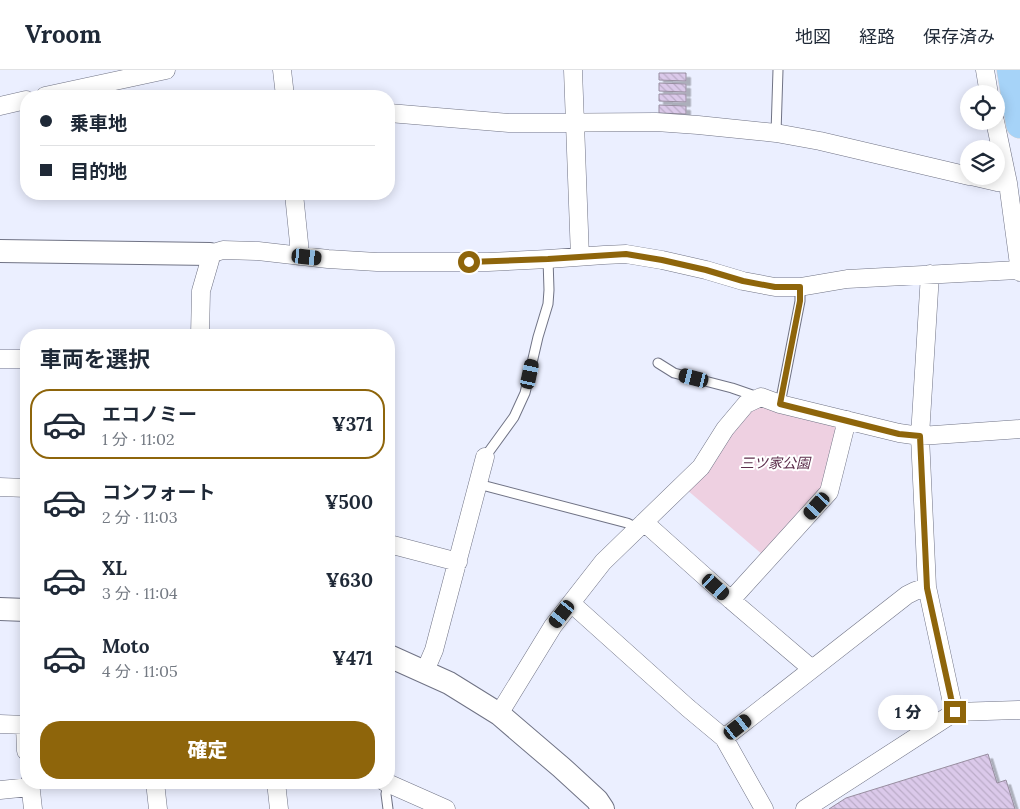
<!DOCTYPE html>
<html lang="ja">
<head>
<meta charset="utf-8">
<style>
	:root { --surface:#fff; --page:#f6f6f7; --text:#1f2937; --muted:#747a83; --line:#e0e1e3; --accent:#8e650b }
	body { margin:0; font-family:Lora,"Noto Sans JP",serif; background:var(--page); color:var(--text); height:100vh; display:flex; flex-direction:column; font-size:19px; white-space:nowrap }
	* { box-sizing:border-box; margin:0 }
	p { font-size:16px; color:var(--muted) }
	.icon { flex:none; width:28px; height:28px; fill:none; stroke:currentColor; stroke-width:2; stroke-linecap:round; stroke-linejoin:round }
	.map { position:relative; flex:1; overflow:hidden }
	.side { position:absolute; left:20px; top:259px; width:375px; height:460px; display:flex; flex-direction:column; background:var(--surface); border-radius:20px; box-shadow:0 2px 12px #0003 }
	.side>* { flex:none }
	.top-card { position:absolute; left:20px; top:20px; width:375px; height:110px; border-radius:20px; box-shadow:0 2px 12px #0003; display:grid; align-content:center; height:110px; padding:0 20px; background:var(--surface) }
	.controls { position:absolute; left:960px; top:15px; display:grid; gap:10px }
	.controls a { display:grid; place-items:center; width:45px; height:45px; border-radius:50%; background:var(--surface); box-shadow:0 2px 12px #0003; font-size:25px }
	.end { position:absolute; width:22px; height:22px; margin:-11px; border:6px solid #8e650b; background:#fff; box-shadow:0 0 0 2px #fff }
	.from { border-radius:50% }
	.bubble { position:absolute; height:35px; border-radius:18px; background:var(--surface); box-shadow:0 2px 12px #0003; font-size:16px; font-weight:800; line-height:35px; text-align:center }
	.car { position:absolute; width:15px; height:30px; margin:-15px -8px; border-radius:6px; box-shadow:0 0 4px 1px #0007; background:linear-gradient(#222 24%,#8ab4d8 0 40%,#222 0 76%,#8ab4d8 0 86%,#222 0) }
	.top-card b { display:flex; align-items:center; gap:18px; height:48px; font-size:19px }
	.top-card b+b { border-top:1px solid var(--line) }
	.top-card i { width:12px; height:12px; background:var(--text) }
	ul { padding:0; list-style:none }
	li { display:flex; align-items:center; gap:15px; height:70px; margin:0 10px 8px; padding:0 10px; border:2px solid transparent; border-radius:20px }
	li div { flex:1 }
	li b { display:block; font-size:19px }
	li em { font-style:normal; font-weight:800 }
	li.current { border-color:var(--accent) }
	li>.icon { width:45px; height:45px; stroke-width:1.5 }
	h2 { padding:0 20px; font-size:22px; line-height:60px }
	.cta { display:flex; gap:10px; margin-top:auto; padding:10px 20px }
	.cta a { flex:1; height:58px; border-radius:20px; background:var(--accent); color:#fff; font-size:20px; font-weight:800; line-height:58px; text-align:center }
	header { display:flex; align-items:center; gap:30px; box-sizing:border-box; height:70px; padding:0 25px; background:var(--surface); border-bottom:1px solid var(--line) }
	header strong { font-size:24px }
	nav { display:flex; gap:28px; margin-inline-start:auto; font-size:18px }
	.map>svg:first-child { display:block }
	.park { fill:#eed0e1 }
	.building { fill:url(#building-back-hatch); stroke:#988ea0; filter:url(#shadow) }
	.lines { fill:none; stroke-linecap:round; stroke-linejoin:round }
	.service-casing { stroke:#707385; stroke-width:11 }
	.minor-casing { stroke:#707385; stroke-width:19 }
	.tertiary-casing { stroke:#707385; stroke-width:24 }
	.primary-casing { stroke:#d1d1d2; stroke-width:29 }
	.service { stroke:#fff; stroke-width:9 }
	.minor { stroke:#fff; stroke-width:18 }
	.tertiary { stroke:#fff; stroke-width:22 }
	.primary { stroke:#a6d3f8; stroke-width:28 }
	.route { stroke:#8e650b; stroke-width:6 }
	.labels { text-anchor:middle; stroke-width:4; stroke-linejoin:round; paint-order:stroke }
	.park-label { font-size:14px; font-style:italic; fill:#5b2c4a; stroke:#fff }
</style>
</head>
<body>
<header>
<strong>Vroom</strong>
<nav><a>地図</a><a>経路</a><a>保存済み</a></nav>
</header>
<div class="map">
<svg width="1020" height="739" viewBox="0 0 1020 739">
	<defs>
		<pattern id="building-back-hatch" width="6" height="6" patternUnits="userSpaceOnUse" patternTransform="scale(1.25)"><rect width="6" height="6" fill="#dbc9ea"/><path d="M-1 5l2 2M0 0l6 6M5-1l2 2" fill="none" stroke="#bbacc8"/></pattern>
		<filter id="shadow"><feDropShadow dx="4.5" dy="4.5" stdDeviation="0" flood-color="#0004"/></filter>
	</defs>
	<rect width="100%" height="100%" fill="#ebefff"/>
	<path class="park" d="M762 335 835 353 838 360 822 417 763 485 686 419 752 338Z"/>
	<path class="building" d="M659 3H686V11L659 10Z
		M659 13 686 14V22L659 21Z
		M659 24H686V32L659 31Z
		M659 35 686 36V44L659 43Z
		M988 684 997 713 1006 710 1015 739H829L846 728Z"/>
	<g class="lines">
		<defs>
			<path id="service" d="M776 63 778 0
				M658 293 674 303 732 318 758 327
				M780 334 800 231V217
				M485 387 514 347 525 323 538 267 548 234 549 220 548 189
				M478 414 627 453 637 458
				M388 739 386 724 388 714"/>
			<path id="minor" d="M282 0 285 26
				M573 0 580 187
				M985 0 989 24
				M45 26 166 0
				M0 36 26 30
				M389 43 509 53 656 52 698 55 776 63 820 71 969 106
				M995 51 1008 113 1020 202
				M971 106 997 112 1008 113
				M294 124 299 173V186
				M930 204 920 366 927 517 951 628 955 642
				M200 265 201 221 210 190V184L223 180 258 181 328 189 377 192H488L548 189 604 185 626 184 662 190 706 200 743 211 775 217H800L847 209 1020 200
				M0 289H26
				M0 417 26 418
				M644 452 731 530 812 599
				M389 474 458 492
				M731 530 829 422 847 350
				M571 533 688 638 724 668 764 739
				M425 601 434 580 485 387
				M499 644 553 556 603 492 701 397 725 359 746 334 761 327 780 334 899 363 920 366 1020 359
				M0 654 26 655
				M25 655 26 681
				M724 668 907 525 915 521 927 517
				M30 712 33 739
				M155 712 158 739
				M276 712 279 739
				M385 712 446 739
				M0 720 30 717
				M805 739 955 642 1020 640"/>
			<path id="tertiary" d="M0 181 210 184
				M0 539 26 540
				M389 586 449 613 499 644 561 697 597 730 603 739"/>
			<path id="primary" d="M1011 0 1020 54"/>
		</defs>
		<use href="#service" class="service-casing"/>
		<use href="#minor" class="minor-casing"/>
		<use href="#tertiary" class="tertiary-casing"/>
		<use href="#primary" class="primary-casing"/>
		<use href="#service" class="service"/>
		<use href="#minor" class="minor"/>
		<use href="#tertiary" class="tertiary"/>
		<use href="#primary" class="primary"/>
	</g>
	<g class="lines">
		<path class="route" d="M469 192 548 189 626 184 662 190 706 200 743 211 775 217H800V231L780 334 899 364 920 366 927 518 951 628 955 642"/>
	</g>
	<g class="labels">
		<g class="park-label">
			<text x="775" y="398">三ツ家公園</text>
		</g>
	</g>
</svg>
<div class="controls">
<a><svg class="icon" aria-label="locate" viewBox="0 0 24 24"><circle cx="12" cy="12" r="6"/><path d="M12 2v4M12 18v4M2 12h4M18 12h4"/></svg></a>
<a><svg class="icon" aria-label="layers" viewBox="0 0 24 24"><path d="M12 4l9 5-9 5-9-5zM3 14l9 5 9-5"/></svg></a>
</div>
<i class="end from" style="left:469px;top:192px"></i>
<i class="end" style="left:955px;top:642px"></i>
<div class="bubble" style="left:878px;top:625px;width:60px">1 分</div>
<i class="car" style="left:307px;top:187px;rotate:96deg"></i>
<i class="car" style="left:530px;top:304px;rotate:12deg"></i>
<i class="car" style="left:694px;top:308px;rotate:284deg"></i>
<i class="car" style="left:817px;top:436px;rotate:222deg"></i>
<i class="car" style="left:716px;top:517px;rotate:132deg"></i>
<i class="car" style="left:562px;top:544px;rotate:218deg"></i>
<i class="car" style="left:738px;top:657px;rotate:52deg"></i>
<div class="top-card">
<b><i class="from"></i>乗車地</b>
<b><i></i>目的地</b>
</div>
<section class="side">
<h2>車両を選択</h2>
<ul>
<li class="current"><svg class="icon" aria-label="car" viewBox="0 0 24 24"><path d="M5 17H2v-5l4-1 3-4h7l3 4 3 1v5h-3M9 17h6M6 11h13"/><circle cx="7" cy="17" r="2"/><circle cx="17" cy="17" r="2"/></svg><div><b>エコノミー</b><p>1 分 · 11:02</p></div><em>¥371</em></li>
<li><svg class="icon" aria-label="car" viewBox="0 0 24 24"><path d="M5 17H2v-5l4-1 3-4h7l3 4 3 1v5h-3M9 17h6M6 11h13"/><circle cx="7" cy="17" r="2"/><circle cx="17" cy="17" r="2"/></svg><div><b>コンフォート</b><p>2 分 · 11:03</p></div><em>¥500</em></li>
<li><svg class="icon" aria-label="car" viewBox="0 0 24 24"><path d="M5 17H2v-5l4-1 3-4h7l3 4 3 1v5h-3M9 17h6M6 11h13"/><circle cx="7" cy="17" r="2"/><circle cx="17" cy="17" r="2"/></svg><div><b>XL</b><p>3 分 · 11:04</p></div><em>¥630</em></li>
<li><svg class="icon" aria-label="car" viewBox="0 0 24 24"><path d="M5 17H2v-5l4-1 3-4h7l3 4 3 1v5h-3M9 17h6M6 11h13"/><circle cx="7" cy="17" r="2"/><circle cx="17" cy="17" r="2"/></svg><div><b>Moto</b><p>4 分 · 11:05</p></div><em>¥471</em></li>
</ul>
<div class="cta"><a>確定</a></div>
</section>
</div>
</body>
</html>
